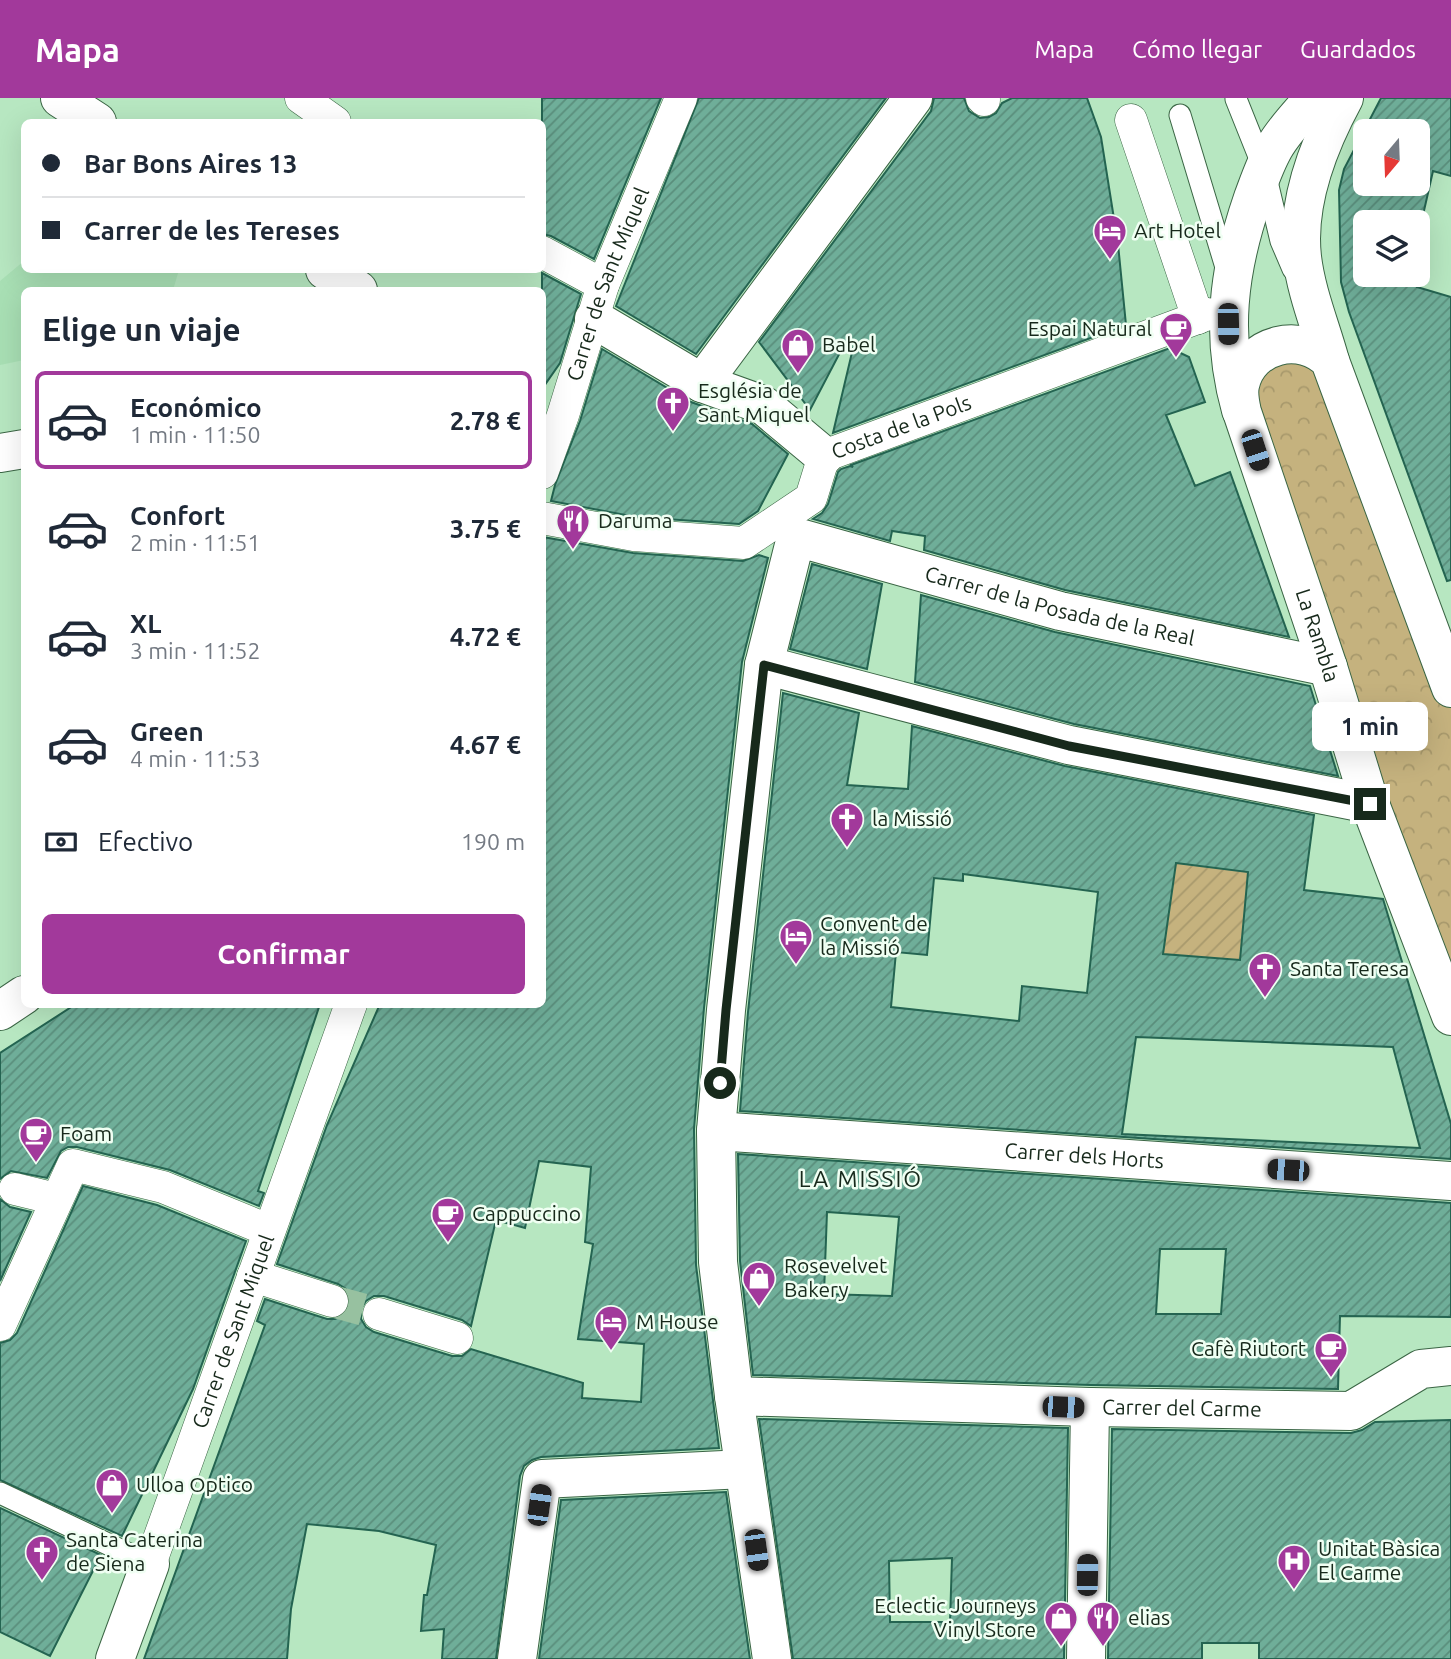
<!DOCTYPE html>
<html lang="es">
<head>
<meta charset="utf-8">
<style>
	:root { --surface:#fff; --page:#f2f2f3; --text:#1f2937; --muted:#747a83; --line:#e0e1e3; --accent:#a2399b }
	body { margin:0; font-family:Ubuntu,sans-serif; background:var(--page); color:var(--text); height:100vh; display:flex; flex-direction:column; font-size:26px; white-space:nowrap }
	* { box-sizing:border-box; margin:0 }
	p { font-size:23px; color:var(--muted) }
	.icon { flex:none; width:38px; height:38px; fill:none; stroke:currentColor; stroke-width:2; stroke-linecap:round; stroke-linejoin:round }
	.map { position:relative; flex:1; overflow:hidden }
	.panel { position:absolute; left:21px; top:189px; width:525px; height:721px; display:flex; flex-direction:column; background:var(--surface); border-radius:10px; box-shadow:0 7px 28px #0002 }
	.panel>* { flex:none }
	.banner { position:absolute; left:21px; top:21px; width:525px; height:154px; border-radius:10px; box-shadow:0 7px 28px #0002; display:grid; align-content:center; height:154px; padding:0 21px; background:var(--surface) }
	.needle { width:46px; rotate:199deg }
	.fabs { position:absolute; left:1353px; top:21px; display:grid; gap:14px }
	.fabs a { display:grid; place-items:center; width:77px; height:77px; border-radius:10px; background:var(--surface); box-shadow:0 7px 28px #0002; font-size:35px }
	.end { position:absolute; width:32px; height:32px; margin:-16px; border:9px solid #17291b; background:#fff; box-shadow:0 0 0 4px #fff }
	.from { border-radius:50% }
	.bubble { position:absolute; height:49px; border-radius:10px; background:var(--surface); box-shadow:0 7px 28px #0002; font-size:23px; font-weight:600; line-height:49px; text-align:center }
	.car { position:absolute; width:21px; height:42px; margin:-21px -10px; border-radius:9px; box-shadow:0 0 5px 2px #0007; background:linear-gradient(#222 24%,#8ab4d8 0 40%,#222 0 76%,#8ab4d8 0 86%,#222 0) }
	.banner b { display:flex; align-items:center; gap:24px; height:66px; font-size:26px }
	.banner b+b { border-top:2px solid var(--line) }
	.banner i { width:18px; height:18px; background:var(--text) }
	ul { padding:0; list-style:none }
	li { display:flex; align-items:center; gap:21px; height:98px; margin:0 14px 10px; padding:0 7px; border:4px solid transparent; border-radius:10px }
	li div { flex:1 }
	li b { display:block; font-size:26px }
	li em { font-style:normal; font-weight:600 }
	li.on { border-color:var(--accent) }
	li>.icon { width:63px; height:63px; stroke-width:1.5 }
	h2 { padding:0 21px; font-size:32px; line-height:84px }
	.pay { display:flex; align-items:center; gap:18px; height:77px; padding:0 21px; font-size:26px }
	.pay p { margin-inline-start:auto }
	.action { display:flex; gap:14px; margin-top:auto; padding:14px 21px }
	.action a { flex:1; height:80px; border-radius:10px; background:var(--accent); color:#fff; font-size:28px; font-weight:600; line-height:80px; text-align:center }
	header { display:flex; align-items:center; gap:42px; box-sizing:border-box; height:98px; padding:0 35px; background:var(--accent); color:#fff }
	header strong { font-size:33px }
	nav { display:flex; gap:38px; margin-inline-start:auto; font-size:24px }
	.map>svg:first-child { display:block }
	.built { fill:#a8dfb4 }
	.park { fill:url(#park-crowns) }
	.garden { fill:url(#garden-furrows) }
	.building { fill:url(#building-hatch); stroke:#246451; stroke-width:2; fill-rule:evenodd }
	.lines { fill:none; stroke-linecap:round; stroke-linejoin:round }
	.pedestrian-tunnel { stroke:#97c1a0; stroke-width:32; stroke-dasharray:32 16; stroke-linecap:butt }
	.service-casing { stroke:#3a6544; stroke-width:23 }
	.pedestrian-casing { stroke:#3a6544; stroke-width:33 }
	.minor-casing { stroke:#3a6544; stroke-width:40 }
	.tertiary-casing { stroke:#3a6544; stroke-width:40 }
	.service { stroke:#fff; stroke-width:21 }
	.pedestrian { stroke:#fff; stroke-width:32 }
	.minor { stroke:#fff; stroke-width:38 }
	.tertiary { stroke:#fff; stroke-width:38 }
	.route { stroke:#17291b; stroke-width:9 }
	.labels { text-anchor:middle; stroke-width:5; stroke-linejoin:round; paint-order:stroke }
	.poi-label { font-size:21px; fill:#17291b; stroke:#f0fff3; text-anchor:start }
	.street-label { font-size:21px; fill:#17291b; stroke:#f0fff3 }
	.neighbourhood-label { font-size:23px; letter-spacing:2px; fill:#17291b; stroke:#f0fff3 }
</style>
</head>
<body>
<header>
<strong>Mapa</strong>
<nav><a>Mapa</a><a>Cómo llegar</a><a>Guardados</a></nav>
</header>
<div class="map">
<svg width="1451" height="1561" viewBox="0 0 1451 1561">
	<defs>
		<pattern id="park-crowns" width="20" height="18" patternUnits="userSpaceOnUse" patternTransform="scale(1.75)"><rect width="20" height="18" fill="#c5b27e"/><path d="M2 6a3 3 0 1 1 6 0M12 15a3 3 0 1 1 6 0" fill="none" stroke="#a8996c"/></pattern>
		<pattern id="garden-furrows" width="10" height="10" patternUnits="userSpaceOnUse" patternTransform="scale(1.75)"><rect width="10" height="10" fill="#c5b27e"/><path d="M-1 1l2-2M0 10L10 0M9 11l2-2" fill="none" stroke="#a8996c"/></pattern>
		<pattern id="building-hatch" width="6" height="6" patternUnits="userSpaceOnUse" patternTransform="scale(1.75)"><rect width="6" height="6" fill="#6fae99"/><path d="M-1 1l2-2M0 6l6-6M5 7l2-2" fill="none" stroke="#5a8e7c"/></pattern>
	</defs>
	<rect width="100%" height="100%" fill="#b7e7c1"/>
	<path class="built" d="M24 163V172H179L173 192H24V262L0 267V183Z"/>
	<path class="park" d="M1280 258 1326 276 1451 610V875L1385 691 1250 297Z"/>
	<path class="garden" d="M1176 765 1248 774 1240 862 1163 856Z"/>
	<path class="building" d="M542 0H661L594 161 551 138 542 136Z
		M699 0H886L696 256 616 208Z
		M934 0H964L969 13 980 20 989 19 996 15 1002 5 1012 0H1087L1101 39 1118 146 1126 227 833 335 854 246 846 243 810 312 759 244 931 13Z
		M1381 0H1451V78L1433 73 1418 139V124H1365V177L1419 179 1417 189 1451 199V482L1447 483 1349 214 1341 184 1339 92 1344 71ZM1365 33H1418V86H1365Z
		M542 175 581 196 560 265 542 291Z
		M1170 250 1189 259 1205 304 1166 317 1195 388 1230 374 1289 539 1065 492 924 452 925 438 892 433 890 443 813 421 822 415 828 406 838 374 841 371 850 368 853 369 851 367Z
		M602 251 691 304 752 326 788 356 758 413 739 426 636 419 551 403 555 387 580 323Z
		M543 439 633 455 743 463 759 457 768 460 742 564 704 910 694 1031 696 1167 719 1350 541 1359 532 1362 524 1368 520 1378 496 1561H442L444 1531 421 1533 424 1497H427L436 1447 379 1433 307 1426 291 1511 287 1561H144L265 1227 257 1223 265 1201 327 1221H335L344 1217 349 1209 350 1198 346 1191 338 1186 277 1166 327 1027 380 906H542ZM539 1063 591 1069 585 1144 593 1146 578 1241 644 1246 641 1304 582 1300 583 1285 471 1251 462 1258H452L374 1234 366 1229 361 1221V1211L366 1203 374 1198H384L462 1222 471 1228 496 1122 525 1130Z
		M812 466 882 486 867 571 790 551Z
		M921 497 1055 534 1310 588 1338 678 1074 626 915 584Z
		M783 595 859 615 847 687 908 691 912 628 1065 668 1314 717 1304 792 1383 801 1451 1026V1061L740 1013 748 914ZM1176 765 1248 774 1240 862 1163 856ZM963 776 1098 794 1087 895 1022 888 1019 923 891 909 896 854 927 857 934 780 963 783ZM1136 939 1393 949 1420 1050 1122 1036Z
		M76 906H320L258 1093 264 1095 259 1108 170 1072 77 1049H68L61 1053 47 1080 11 1073 0 1081V955Z
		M738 1056 1451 1105V1219L1340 1218 1338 1291 1091 1287 753 1277 740 1163ZM827 1114 899 1119 892 1198 824 1196ZM1160 1151H1226L1221 1216H1156Z
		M83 1088 157 1107 246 1143 193 1291 122 1438 0 1382V1245L10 1242 17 1235Z
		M0 1101 10 1109 31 1114 0 1183Z
		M759 1321 1068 1330 1064 1561H793ZM952 1460 950 1524H890L889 1463Z
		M1451 1322V1561H1259V1545H1202V1561H1108L1112 1331 1351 1335 1362 1332 1375 1324Z
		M726 1394 750 1561H539L561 1402Z
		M0 1410 101 1457 50 1558 0 1534Z"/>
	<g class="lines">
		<path class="pedestrian-tunnel" d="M332 1203 379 1216"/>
		<defs>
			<path id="service" d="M1236 1 1264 71 1281 143 1293 171
				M1180 17 1228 176
				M0 1395 150 1466"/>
			<g id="pedestrian">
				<path d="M301 0 335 24"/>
				<path d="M982 0 984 2"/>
				<path d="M1131 22 1198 220"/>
				<path d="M542 154 603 187"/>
				<path id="s1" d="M542 375 563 317 603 187 681 0"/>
				<path id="s2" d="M542 420 634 437 744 445 811 400 824 358 1208 216"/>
				<path d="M15 1091 56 1101"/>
				<path d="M253 1178 332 1203"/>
				<path d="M379 1216 457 1240"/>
				<path d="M0 1227 73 1067 163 1089 268 1132"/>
				<path id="s3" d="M150 1466 351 906"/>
			</g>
			<g id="minor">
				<path d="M60 0 97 24"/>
				<path d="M325 172 358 192"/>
				<path d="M594 221 702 285 763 307 824 358"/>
				<path d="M1330 263C1321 230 1306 194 1302 159 1296 104 1318 48 1344 0"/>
				<path d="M702 285 913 0"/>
				<path d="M1241 312C1220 238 1228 172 1253 100 1259 84 1265 66 1274 50 1284 32 1300 16 1314 0"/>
				<path d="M0 355 24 351"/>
				<path d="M764 567 1069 647 1370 706"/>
				<path d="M0 913 24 897"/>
				<path id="s4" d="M716 1033 1451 1083"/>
				<path id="s5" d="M734 1298 1090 1309 1351 1313 1421 1271 1451 1268"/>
				<path d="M115 1561 150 1466"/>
				<path d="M517 1561 542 1381 744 1371"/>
				<path id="s6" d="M772 1561 734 1298 718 1164 716 1033 726 912 764 567 796 439 1060 513 1328 569"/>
				<path d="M1086 1561 1090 1309"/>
			</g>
			<g id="tertiary">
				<path id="s7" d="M1451 590 1330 263C1302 233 1249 245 1240 287 1238 296 1240 305 1242 314L1328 569 1370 706 1451 918"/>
			</g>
		</defs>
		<use href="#service" class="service-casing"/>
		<use href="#pedestrian" class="pedestrian-casing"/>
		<use href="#minor" class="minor-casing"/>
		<use href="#tertiary" class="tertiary-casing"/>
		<use href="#service" class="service"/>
		<use href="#pedestrian" class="pedestrian"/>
		<use href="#minor" class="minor"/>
		<use href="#tertiary" class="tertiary"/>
	</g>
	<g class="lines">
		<path class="route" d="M720 985 726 912 764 567 1069 648 1370 706"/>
	</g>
	<defs>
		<symbol id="hotel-pin" viewBox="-11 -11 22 30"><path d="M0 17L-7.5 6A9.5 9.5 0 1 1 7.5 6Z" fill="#a2399b" stroke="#f0fff3"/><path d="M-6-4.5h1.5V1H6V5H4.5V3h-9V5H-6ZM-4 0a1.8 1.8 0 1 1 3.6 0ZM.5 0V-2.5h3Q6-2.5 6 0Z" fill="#fff"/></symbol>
		<symbol id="cafe-pin" viewBox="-11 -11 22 30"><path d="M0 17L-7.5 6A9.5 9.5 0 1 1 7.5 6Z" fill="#a2399b" stroke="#f0fff3"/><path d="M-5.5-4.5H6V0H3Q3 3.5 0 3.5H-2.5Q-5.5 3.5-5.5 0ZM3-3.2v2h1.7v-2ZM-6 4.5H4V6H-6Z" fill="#fff"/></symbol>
		<symbol id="shop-pin" viewBox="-11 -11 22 30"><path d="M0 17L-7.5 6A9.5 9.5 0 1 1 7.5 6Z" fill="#a2399b" stroke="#f0fff3"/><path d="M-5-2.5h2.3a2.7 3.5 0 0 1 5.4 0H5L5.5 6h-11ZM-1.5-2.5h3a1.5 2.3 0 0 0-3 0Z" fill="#fff"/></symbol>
		<symbol id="church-pin" viewBox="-11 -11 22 30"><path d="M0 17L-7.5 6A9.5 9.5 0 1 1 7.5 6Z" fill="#a2399b" stroke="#f0fff3"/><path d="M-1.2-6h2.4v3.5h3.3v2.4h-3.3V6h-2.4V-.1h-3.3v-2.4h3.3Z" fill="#fff"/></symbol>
		<symbol id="restaurant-pin" viewBox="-11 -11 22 30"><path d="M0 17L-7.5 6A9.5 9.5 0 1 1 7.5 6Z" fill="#a2399b" stroke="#f0fff3"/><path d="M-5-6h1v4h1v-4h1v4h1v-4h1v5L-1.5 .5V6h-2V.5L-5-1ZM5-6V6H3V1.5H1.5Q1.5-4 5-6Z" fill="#fff"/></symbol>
		<symbol id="hospital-pin" viewBox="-11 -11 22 30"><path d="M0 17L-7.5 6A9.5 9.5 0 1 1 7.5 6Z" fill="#a2399b" stroke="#f0fff3"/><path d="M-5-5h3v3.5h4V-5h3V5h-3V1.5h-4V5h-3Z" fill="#fff"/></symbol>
	</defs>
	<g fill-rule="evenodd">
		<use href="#hotel-pin" x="1091" y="114" width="38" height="52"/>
		<use href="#cafe-pin" x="1157" y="212" width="38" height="52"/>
		<use href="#shop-pin" x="779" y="228" width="38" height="52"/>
		<use href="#church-pin" x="654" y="286" width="38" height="52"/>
		<use href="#restaurant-pin" x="554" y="404" width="38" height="52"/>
		<use href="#church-pin" x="828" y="702" width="38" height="52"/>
		<use href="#hotel-pin" x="777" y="819" width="38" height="52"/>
		<use href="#church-pin" x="1246" y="852" width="38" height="52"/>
		<use href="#cafe-pin" x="17" y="1017" width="38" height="52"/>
		<use href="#cafe-pin" x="429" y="1097" width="38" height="52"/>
		<use href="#shop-pin" x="740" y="1161" width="38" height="52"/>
		<use href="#hotel-pin" x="592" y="1205" width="38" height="52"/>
		<use href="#cafe-pin" x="1312" y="1232" width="38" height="52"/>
		<use href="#shop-pin" x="93" y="1368" width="38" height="52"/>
		<use href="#church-pin" x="23" y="1435" width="38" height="52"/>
		<use href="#hospital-pin" x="1275" y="1444" width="38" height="52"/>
		<use href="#shop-pin" x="1042" y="1501" width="38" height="52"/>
		<use href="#restaurant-pin" x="1084" y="1501" width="38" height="52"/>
	</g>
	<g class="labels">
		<g class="poi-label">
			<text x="1134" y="140">Art Hotel</text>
			<text x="1152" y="238" text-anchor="end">Espai Natural</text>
			<text x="822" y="254">Babel</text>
			<text x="698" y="300">Església de<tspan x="698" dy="24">Sant Miquel</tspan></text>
			<text x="598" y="430">Daruma</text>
			<text x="872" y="728">la Missió</text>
			<text x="820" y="833">Convent de<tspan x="820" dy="24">la Missió</tspan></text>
			<text x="1290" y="878">Santa Teresa</text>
			<text x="60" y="1043">Foam</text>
			<text x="472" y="1123">Cappuccino</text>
			<text x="784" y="1175">Rosevelvet<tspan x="784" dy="24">Bakery</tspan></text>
			<text x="636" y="1231">M House</text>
			<text x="1306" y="1258" text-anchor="end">Cafè Riutort</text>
			<text x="136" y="1394">Ulloa Optico</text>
			<text x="66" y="1449">Santa Caterina<tspan x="66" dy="24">de Siena</tspan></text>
			<text x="1318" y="1458">Unitat Bàsica<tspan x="1318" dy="24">El Carme</tspan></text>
			<text x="1036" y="1515" text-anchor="end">Eclectic Journeys<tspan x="1036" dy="24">Vinyl Store</tspan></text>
			<text x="1128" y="1527">elias</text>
		</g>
		<g class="street-label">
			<text dy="7" stroke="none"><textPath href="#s1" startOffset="200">Carrer de Sant Miquel</textPath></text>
			<text dy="7" stroke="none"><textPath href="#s2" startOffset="411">Costa de la Pols</textPath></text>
			<text dy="7" stroke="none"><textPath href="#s6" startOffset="1405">Carrer de la Posada de la Real</textPath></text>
			<text dy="7" stroke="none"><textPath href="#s7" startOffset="726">La Rambla</textPath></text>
			<text dy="7" stroke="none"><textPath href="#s4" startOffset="369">Carrer dels Horts</textPath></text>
			<text dy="7" stroke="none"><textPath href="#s3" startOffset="247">Carrer de Sant Miquel</textPath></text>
			<text dy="7" stroke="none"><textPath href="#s5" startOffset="448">Carrer del Carme</textPath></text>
		</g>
		<g class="neighbourhood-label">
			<text x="861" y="1089">LA MISSIÓ</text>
		</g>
	</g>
</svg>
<div class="fabs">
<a><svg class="needle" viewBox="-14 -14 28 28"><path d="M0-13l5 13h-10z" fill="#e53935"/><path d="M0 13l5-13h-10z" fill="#747a83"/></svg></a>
<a><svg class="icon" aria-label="layers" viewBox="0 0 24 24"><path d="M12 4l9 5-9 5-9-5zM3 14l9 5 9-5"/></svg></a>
</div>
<i class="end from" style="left:720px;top:985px"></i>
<i class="end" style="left:1370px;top:706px"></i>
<div class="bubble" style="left:1312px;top:604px;width:116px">1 min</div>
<i class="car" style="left:1228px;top:226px;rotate:179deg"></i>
<i class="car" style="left:1255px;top:352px;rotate:162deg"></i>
<i class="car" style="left:1288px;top:1072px;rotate:274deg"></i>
<i class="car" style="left:1063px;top:1309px;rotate:92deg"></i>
<i class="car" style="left:539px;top:1407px;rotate:8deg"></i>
<i class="car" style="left:756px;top:1452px;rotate:172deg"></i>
<i class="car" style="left:1087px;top:1477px;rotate:1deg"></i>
<div class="banner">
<b><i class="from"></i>Bar Bons Aires 13</b>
<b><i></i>Carrer de les Tereses</b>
</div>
<section class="panel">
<h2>Elige un viaje</h2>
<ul>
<li class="on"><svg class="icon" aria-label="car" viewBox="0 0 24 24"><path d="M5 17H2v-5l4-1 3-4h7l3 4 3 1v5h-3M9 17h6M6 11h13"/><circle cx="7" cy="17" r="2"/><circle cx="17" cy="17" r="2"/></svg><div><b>Económico</b><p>1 min · 11:50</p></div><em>2.78 €</em></li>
<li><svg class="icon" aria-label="car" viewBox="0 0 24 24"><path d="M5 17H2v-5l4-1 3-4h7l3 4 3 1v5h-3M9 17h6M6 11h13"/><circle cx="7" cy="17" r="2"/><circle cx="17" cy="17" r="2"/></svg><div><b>Confort</b><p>2 min · 11:51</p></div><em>3.75 €</em></li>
<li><svg class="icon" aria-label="car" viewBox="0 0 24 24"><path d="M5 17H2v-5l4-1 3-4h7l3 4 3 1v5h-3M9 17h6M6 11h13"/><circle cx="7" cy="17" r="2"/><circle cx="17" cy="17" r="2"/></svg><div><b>XL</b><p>3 min · 11:52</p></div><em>4.72 €</em></li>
<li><svg class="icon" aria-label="car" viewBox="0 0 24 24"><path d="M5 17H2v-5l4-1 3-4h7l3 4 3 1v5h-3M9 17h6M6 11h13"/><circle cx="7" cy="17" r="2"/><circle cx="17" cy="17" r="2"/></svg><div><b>Green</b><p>4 min · 11:53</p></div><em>4.67 €</em></li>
</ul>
<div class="pay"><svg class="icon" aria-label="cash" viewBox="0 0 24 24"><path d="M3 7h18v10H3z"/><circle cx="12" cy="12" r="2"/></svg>Efectivo<p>190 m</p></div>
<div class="action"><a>Confirmar</a></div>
</section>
</div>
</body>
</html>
